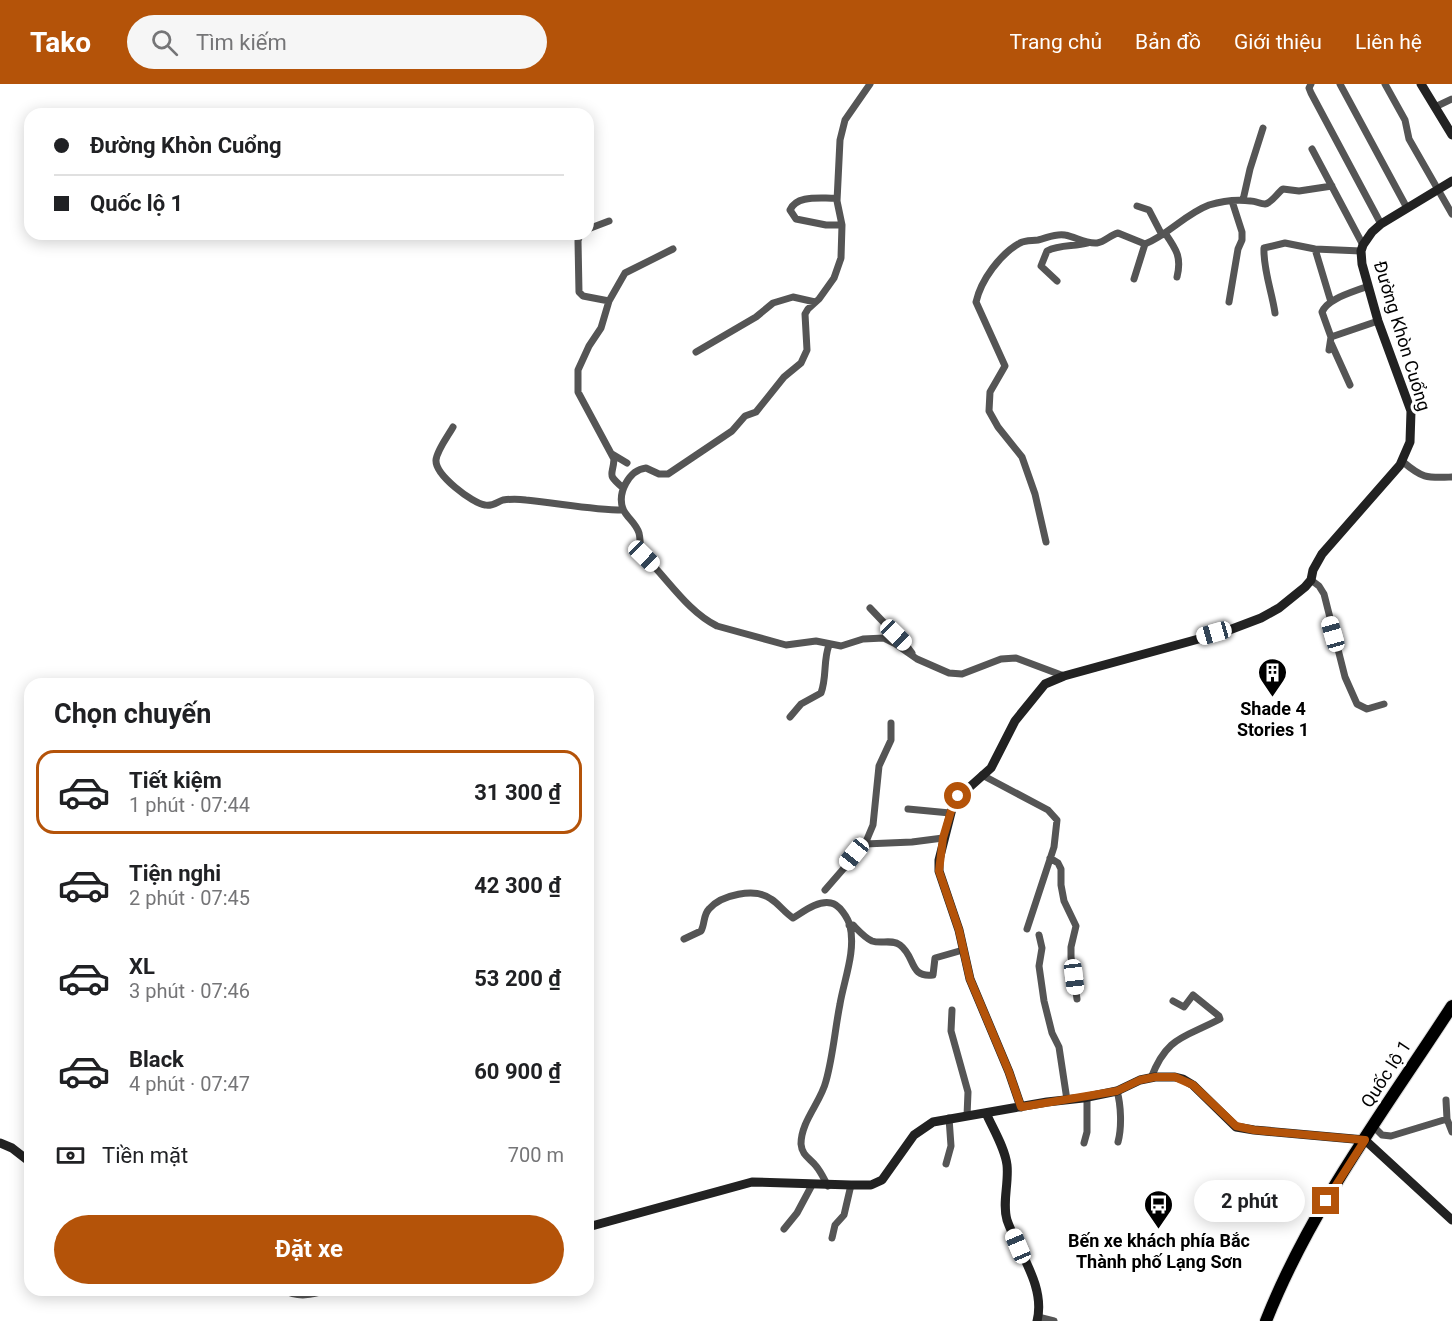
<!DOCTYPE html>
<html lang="vi">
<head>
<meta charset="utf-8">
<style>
	:root { --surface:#fff; --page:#f6f6f6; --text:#202124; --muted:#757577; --line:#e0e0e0; --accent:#b45309 }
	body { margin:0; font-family:Roboto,sans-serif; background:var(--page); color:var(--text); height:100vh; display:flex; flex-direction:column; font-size:22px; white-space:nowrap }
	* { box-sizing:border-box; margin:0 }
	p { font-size:20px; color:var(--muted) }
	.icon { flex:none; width:33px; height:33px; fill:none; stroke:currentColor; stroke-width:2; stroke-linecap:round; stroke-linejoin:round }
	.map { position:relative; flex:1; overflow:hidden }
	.sheet { position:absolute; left:24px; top:594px; width:570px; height:618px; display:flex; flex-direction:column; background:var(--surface); border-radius:18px; box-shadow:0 3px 15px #0003 }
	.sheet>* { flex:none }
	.banner { position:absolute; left:24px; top:24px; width:570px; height:132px; border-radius:18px; box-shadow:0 3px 15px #0003; display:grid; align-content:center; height:132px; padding:0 30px; background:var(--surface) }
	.end { position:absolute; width:27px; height:27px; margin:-14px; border:8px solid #b45309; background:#fff; box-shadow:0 0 0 3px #fff }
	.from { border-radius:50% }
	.bubble { position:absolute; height:42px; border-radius:21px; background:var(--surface); box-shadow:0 3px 15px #0003; font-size:20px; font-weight:700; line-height:42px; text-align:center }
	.car { position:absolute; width:18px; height:36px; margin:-18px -9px; border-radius:8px; box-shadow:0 0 4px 2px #0007; background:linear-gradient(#fff 24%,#345 0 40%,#fff 0 76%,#345 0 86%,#fff 0) }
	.banner b { display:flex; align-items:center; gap:21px; height:57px; font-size:22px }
	.banner b+b { border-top:2px solid var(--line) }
	.banner i { width:15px; height:15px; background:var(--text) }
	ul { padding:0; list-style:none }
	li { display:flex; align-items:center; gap:18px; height:84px; margin:0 12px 9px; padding:0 18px; border:3px solid transparent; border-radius:18px }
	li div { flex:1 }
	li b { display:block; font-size:22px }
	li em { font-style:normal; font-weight:700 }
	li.current { border-color:var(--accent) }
	li>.icon { width:54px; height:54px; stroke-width:1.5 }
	h2 { padding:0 30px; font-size:27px; line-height:72px }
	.pay { display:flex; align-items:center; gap:15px; height:66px; padding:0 30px; font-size:22px }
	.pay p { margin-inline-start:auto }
	.button { display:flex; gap:12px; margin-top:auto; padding:12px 30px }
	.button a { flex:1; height:69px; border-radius:36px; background:var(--accent); color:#fff; font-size:24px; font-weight:700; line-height:69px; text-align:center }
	header { display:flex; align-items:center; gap:36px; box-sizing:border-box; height:84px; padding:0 30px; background:var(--accent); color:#fff }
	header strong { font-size:28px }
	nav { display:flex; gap:33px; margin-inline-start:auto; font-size:21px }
	.search { width:420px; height:54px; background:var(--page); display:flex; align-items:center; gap:15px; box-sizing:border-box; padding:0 21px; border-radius:33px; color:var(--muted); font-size:22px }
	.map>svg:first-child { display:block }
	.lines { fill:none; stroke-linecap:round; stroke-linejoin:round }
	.highway-casing { stroke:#dbdbdb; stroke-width:14 }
	.street { stroke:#555; stroke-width:7 }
	.secondary { stroke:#222; stroke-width:9 }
	.highway { stroke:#000; stroke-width:12 }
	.route { stroke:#b45309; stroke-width:8 }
	.labels { text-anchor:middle; stroke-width:6; stroke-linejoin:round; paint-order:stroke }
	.street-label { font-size:18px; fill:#000; stroke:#fff }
	.poi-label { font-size:18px; font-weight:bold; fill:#000; stroke:#fff }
</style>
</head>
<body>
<header>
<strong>Tako</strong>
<div class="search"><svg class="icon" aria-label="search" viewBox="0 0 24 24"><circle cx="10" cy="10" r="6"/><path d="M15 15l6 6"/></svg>Tìm kiếm</div>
<nav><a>Trang chủ</a><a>Bản đồ</a><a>Giới thiệu</a><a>Liên hệ</a></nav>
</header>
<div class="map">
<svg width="1452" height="1237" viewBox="0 0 1452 1237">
	<rect width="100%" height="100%" fill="#fff"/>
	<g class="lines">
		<defs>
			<path id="highway" d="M1266 1237C1311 1123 1386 1024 1452 922"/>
		</defs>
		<use href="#highway" class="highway-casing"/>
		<path class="street" d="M870 0 845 36 840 56 837 117 842 141 841 174 834 194 819 215 808 225 805 230 807 266 801 279 784 293 756 328 745 332 732 347 668 390H659L646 384C629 386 617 409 623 425 627 434 636 439 639 449 641 457 639 464 644 472 668 495 687 527 717 542L786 561 816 557 841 562 863 555 884 554 894 559 917 575 949 589 962 590 1001 575 1016 574 1064 592
			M1311 0 1309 4 1311 9 1381 140
			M1340 0 1407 124
			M1385 0 1405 36 1409 55 1452 130
			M1435 23 1452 15
			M1312 65 1363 161
			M837 114C822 115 797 110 790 126L796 135 826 141H842
			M1243 116 1250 85 1263 44
			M1137 122 1149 126 1162 151
			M588 145 609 137
			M1165 149C1176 165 1182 173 1177 193
			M580 150 578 157 579 208 583 212 609 217
			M1315 165 1331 218
			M1134 195 1145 160
			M1057 197 1041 182 1047 167C1060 160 1074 163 1088 159
			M1229 218 1238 165 1242 156V148L1232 117
			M1275 229C1272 208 1263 185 1264 164L1285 159 1315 165 1361 167
			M1331 253 1378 237
			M1331 259 1350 301
			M1329 266 1331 253 1322 228C1328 214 1354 208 1368 202
			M696 268 756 233 773 219 793 213 815 218
			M453 343C448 352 437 366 436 376 435 391 472 419 485 421 492 423 497 418 503 416 510 415 519 415 526 416 559 419 591 426 623 426
			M612 370 627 379
			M1402 377C1423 395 1427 394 1452 393
			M623 404C606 389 613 393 614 375L578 308V286L589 262 601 244 609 217 625 189 673 165
			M1046 458 1035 410 1022 373 998 343 989 327 990 308 1005 282 976 218C981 196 1000 170 1020 159 1026 156 1032 157 1038 156 1047 154 1056 149 1065 151 1076 153 1085 160 1097 159 1105 158 1110 151 1118 149L1145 160C1168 151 1185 130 1209 121 1222 117 1237 115 1251 117 1255 117 1261 120 1265 120 1272 119 1277 109 1283 105L1299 107 1332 102
			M1311 496 1319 502 1324 510 1345 593 1357 620 1367 625 1384 620
			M870 524 909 565 912 569
			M790 633 801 620 821 609C827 593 823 577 829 561
			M982 691 1048 726 1057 736 1054 763 1027 845
			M908 725 950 729
			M865 760 873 741 879 682 891 656V639
			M1050 774 1058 779 1061 785V801L1064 817 1076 842 1071 863V873L1077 915
			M825 806 865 760 912 758 943 754
			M849 841H853C858 846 865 854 872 857 881 860 892 855 900 861 916 873 909 894 933 891L935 874 963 866
			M1039 851 1042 864 1039 882 1044 917 1052 949 1059 963 1067 1016
			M684 855 701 847C705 840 703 831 709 825 721 811 755 803 771 815 779 820 784 828 793 834 803 828 818 816 831 819 839 820 848 834 850 842 856 867 844 896 840 920 835 945 833 972 826 997 821 1018 801 1037 801 1060 802 1072 810 1074 816 1082 821 1088 824 1095 828 1102
			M952 926 951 947 968 1008 967 1032
			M1151 994C1167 952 1184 954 1220 935L1219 932 1193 911 1184 923 1173 917
			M1117 1007C1121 1021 1122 1043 1118 1058
			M1446 1016 1447 1035 1452 1048
			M1373 1042 1382 1051 1391 1052 1447 1035
			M1084 1059 1087 1048V1013
			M946 1080 951 1062 949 1034
			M784 1145 797 1129 812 1101
			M832 1154 835 1141 844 1131 851 1101
			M283 1206C298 1214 312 1211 328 1206
			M1038 1233 1054 1237"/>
		<path class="secondary" d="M1421 0 1452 51
			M1021 1023 1009 988 970 895 959 846 939 787V776L954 717 991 684 1015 637 1045 600 1064 592 1224 548 1261 534 1279 524 1305 503 1311 496 1313 486 1322 470 1400 381 1410 358 1411 327 1378 237 1362 180 1361 167 1363 161 1372 148 1381 140 1452 97
			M986 1029C993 1045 1005 1064 1007 1081 1009 1099 1002 1119 1007 1136 1018 1168 1046 1202 1037 1237
			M0 1059 12 1064 30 1078
			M588 1143 752 1098 851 1101H871L882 1096 914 1051 933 1038 1047 1018 1083 1014 1117 1007 1140 996 1155 993H1175L1183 995 1193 1001 1236 1043 1254 1046 1365 1056 1452 1136"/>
		<use href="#highway" class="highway"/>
	</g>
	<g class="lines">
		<path class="route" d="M958 712 954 717 943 754 939 787 959 846 970 895 1009 988 1021 1023 1117 1007 1140 996 1155 993H1175L1193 1001 1236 1042 1254 1046 1365 1056 1326 1117"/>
	</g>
	<defs>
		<symbol id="building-pin" viewBox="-11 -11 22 30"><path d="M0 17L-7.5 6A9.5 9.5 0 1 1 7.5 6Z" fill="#000" stroke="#fff"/><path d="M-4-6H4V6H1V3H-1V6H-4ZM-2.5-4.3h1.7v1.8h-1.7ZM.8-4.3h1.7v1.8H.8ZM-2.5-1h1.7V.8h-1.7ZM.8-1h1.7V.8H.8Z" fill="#fff"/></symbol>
		<symbol id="bus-pin" viewBox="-11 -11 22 30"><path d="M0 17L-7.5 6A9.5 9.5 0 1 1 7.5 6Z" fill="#000" stroke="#fff"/><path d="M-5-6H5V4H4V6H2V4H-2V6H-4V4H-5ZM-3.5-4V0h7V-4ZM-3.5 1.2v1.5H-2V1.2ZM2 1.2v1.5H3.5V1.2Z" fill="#fff"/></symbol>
	</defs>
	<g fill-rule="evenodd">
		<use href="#building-pin" x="1256" y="572" width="33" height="45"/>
		<use href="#bus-pin" x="1142" y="1104" width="33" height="45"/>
	</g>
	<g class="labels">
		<g class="street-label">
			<text transform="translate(1402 252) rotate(73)" y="6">Đường Khòn Cuổng</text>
			<text transform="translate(1386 990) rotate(-57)" y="6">Quốc lộ 1</text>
		</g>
		<g class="poi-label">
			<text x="1273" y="631">Shade 4<tspan x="1273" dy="21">Stories 1</tspan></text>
			<text x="1159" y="1163">Bến xe khách phía Bắc<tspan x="1159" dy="21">Thành phố Lạng Sơn</tspan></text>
		</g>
	</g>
</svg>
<i class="end from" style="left:958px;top:712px"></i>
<i class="end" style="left:1326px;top:1117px"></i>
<div class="bubble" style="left:1194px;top:1096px;width:111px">2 phút</div>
<i class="car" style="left:644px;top:472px;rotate:134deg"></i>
<i class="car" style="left:1214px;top:549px;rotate:254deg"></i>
<i class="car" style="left:1333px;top:550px;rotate:344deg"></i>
<i class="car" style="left:896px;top:551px;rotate:134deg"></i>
<i class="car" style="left:854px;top:770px;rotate:219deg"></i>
<i class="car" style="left:1074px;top:893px;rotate:173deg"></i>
<i class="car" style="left:1018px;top:1162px;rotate:337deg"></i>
<div class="banner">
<b><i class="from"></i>Đường Khòn Cuổng</b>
<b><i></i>Quốc lộ 1</b>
</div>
<section class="sheet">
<h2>Chọn chuyến</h2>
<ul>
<li class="current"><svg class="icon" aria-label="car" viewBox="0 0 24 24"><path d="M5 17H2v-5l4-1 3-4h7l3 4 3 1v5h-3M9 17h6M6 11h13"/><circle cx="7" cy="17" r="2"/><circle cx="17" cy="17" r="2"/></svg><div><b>Tiết kiệm</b><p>1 phút · 07:44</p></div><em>31 300 ₫</em></li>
<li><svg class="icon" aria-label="car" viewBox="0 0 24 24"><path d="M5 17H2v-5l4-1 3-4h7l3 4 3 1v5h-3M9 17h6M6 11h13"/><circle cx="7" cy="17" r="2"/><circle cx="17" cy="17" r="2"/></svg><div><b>Tiện nghi</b><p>2 phút · 07:45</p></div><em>42 300 ₫</em></li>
<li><svg class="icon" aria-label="car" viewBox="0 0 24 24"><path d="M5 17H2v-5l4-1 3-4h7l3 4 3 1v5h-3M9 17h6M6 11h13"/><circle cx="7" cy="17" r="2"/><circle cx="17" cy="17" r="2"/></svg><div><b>XL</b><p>3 phút · 07:46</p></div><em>53 200 ₫</em></li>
<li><svg class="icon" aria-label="car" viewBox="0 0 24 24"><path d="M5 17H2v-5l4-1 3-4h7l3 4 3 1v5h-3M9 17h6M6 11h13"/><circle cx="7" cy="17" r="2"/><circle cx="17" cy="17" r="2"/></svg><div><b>Black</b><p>4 phút · 07:47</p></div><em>60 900 ₫</em></li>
</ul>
<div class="pay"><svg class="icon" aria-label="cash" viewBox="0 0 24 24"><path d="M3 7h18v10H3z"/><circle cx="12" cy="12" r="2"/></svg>Tiền mặt<p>700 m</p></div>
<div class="button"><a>Đặt xe</a></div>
</section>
</div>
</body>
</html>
